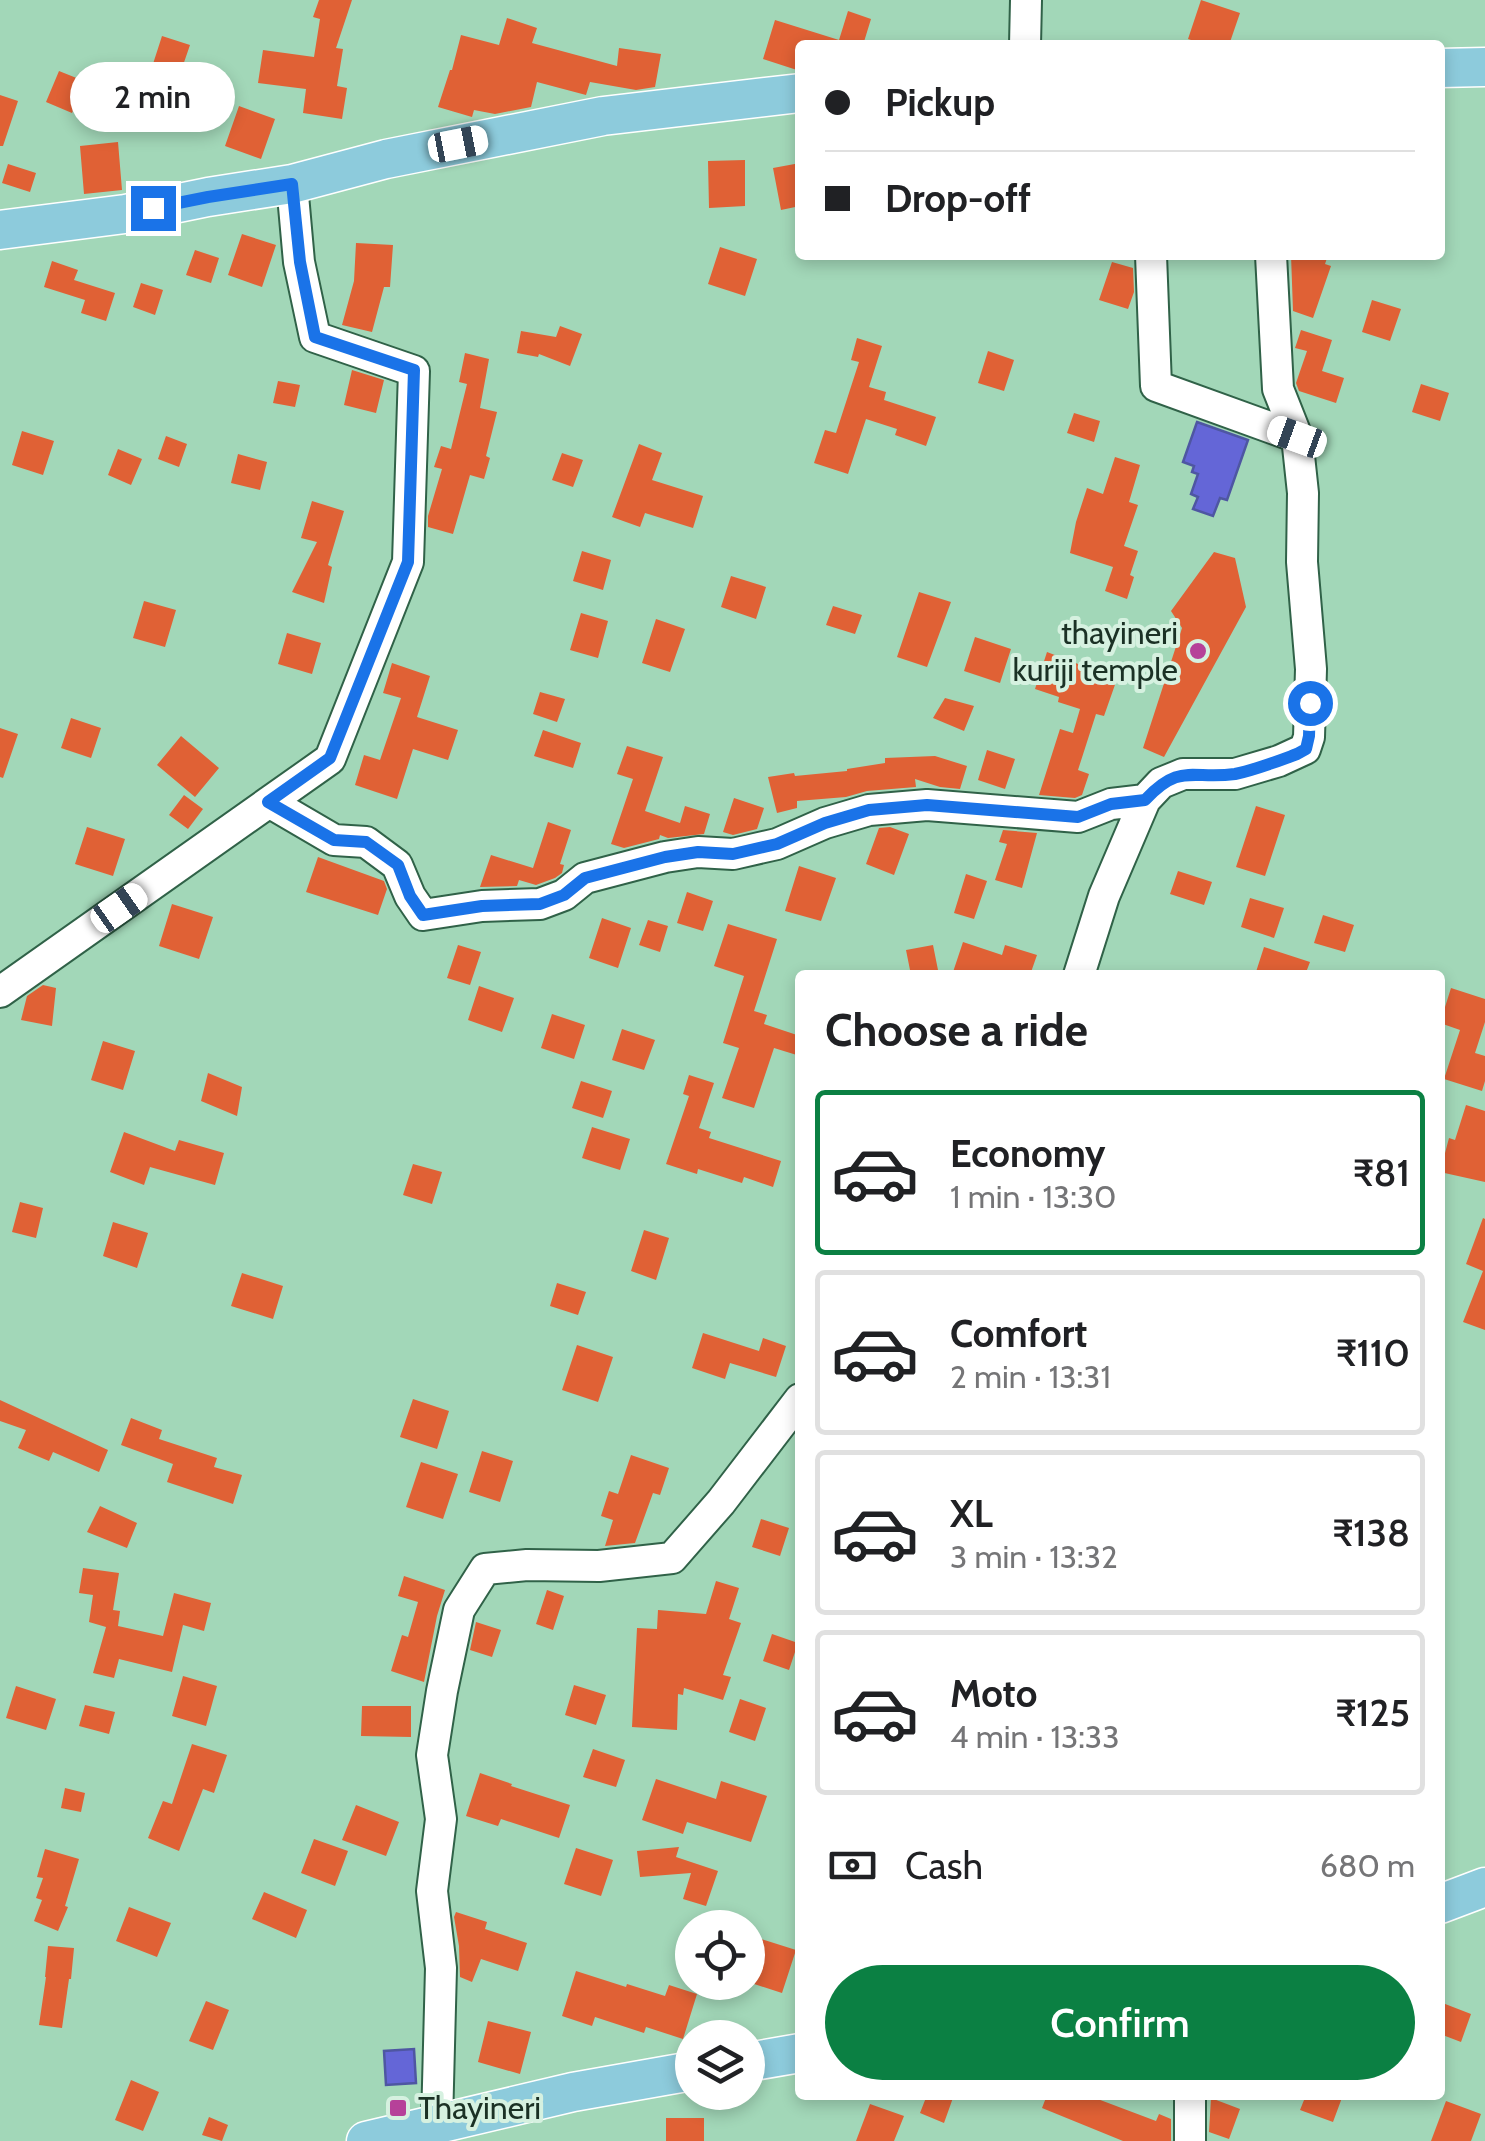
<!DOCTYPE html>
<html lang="en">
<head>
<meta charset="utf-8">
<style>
	:root { --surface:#fff; --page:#f2f2f2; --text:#202124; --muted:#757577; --line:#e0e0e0; --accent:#0b8043 }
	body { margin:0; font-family:Cabin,sans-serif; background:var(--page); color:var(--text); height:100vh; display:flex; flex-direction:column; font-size:38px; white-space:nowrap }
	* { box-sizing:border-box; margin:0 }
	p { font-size:32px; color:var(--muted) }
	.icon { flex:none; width:55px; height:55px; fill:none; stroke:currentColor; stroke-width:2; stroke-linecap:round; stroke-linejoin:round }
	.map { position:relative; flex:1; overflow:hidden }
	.side { position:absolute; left:795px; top:970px; width:650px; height:1130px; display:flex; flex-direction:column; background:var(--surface); border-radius:10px; box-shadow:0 5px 15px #0003 }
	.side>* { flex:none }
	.guide { position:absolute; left:795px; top:40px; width:650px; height:220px; border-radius:10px; box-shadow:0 5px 15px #0003; display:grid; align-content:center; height:220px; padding:0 30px; background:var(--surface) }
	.fabs { position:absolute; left:675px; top:1910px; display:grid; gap:20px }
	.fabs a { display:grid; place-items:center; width:90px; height:90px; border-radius:50%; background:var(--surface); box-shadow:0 5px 15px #0003; font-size:50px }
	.end { position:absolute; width:45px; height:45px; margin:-22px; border:12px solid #1a73e8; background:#fff; box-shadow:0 0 0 5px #fff }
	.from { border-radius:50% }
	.bubble { position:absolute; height:70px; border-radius:35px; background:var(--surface); box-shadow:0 5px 15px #0003; font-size:32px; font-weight:600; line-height:70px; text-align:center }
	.car { position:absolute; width:30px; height:60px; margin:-30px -15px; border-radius:12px; box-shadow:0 0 8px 2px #0007; background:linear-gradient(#fff 24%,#345 0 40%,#fff 0 76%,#345 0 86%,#fff 0) }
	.guide b { display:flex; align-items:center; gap:35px; height:95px; font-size:38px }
	.guide b+b { border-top:2px solid var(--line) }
	.guide i { width:25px; height:25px; background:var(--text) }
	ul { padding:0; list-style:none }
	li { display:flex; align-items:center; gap:30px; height:165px; margin:0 20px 15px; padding:0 10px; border:5px solid var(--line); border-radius:10px }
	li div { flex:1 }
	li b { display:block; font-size:38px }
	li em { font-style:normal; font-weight:600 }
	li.active { border-color:var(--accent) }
	li>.icon { width:90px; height:90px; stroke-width:1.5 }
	h2 { padding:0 30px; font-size:45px; line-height:120px }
	.pay { display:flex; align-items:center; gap:25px; height:110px; padding:0 30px; font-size:38px }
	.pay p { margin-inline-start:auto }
	.cta { display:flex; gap:20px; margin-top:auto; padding:20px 30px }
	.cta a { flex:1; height:115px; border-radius:60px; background:var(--accent); color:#fff; font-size:40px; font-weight:600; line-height:115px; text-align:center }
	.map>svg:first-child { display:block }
	.water { fill:#6466d7; stroke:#4e56a2; stroke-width:2.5 }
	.building { fill:#e06135 }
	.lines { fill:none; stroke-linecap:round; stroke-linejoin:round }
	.minor-casing { stroke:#306248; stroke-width:34 }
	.major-casing { stroke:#fff; stroke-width:41 }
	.minor { stroke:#fff; stroke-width:30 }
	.major { stroke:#8dcbdc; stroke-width:38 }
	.route { stroke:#1a73e8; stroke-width:12 }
	.poi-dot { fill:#b64199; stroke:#d6f1e0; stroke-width:4 }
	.labels { text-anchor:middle; stroke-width:8; stroke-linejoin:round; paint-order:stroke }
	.poi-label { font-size:32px; fill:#1b3125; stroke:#d6f1e0; text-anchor:end }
</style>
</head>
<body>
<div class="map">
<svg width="1485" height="2141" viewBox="0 0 1485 2141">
	<rect width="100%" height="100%" fill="#a2d7b8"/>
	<path class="water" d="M1197 422 1248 440 1227 500 1220 498 1213 516 1193 509 1198 497 1191 494 1198 474 1192 472 1194 466 1183 462Z
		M414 2049 416 2083 386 2085 384 2051Z"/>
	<path class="building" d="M319 0H352L336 48 343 49 337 86 347 88 342 119 303 113 306 89 258 83 263 50 314 57 320 19 313 17Z
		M1201 0 1240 13 1229 45H1206L1188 39Z
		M848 11 871 19 863 45 842 43V45H800V71L763 59 775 20 839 40Z
		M507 18 537 28 532 43 617 66 619 48 661 54 655 87 636 90 590 82 586 95 537 82 531 107 495 114 474 110 472 117 438 107 450 70H452L461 35 499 45Z
		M162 36 190 45 180 74 152 67Z
		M59 71 84 81 72 113 46 102Z
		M0 95 18 101 3 146H0Z
		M239 106 275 119 261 159 225 146Z
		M118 142 122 190 84 194 80 146Z
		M745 160V206L709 208 708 161Z
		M800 163V206L781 210 773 168Z
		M8 164 36 173 30 192 2 183Z
		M242 234 276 245 262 287 228 275Z
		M356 243 393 245 390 287H384L372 332 342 325 354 281Z
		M720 247 757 259 745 296 708 284Z
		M195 250 219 258 211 283 186 275Z
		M1291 255H1328L1325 264 1331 266 1313 318 1293 311Z
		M52 261 78 270 74 280 115 293 106 321 81 313 85 300 44 287Z
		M1112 262 1133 268 1134 292 1128 309 1099 300Z
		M141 283 163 290 155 315 133 307Z
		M1372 300 1401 309 1390 341 1362 332Z
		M560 326 582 334 570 366 539 354 538 357 517 353 521 331 556 337Z
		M1301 330 1332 340 1322 371 1344 378 1336 403 1299 391 1296 383 1307 351 1295 348Z
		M857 338 882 346 869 387 886 392 884 400 936 417 926 446 895 435 897 429 866 419 848 474 814 463 825 430 836 433 859 362 851 360Z
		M988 351 1014 360 1004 391 978 383Z
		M465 353 489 359 480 408 497 412 486 456 490 458 484 479 470 475 453 534 428 527V516L442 469 434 467 441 446 451 449 467 384 459 382Z
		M352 370 384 380 376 413 344 405Z
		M278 381 300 385 295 407 273 403Z
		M1421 384 1449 393 1440 421 1412 412Z
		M1074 413 1100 421 1094 442 1067 433Z
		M22 431 54 441 43 475 12 465Z
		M166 436 187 444 179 467 158 459Z
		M639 444 662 453 652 480 703 496 693 528 645 513 640 527 612 517Z
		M118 449 142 459 131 485 108 475Z
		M562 453 583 460 573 487 552 480Z
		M238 454 267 462 260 490 231 483Z
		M1115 457 1140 465 1129 502 1138 505 1124 546 1138 551 1130 575 1134 577 1127 599 1105 591 1113 567 1070 553 1076 522 1087 488 1103 494Z
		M312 501 344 511 328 565 332 567 324 603 292 592 317 542 301 538Z
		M582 551 611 560 603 590 573 581Z
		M1214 552 1235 558 1246 607 1164 757 1143 748 1182 628 1171 611Z
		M731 576 766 587 756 619 721 607Z
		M919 592 951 602 927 667 897 657Z
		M144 601 176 610 165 647 133 638Z
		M833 606 862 615 855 634 826 625Z
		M581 613 608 621 598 658 570 650Z
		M656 619 685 629 670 672 642 663Z
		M287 633 321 643 312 674 278 664Z
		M975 637 1011 649 1000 683 964 671Z
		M1047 652 1117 679 1104 716 1096 714 1078 770 1089 774 1082 795 1075 798 1039 795 1060 729 1073 733 1080 709 1058 702 1059 697 1035 689Z
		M392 663 430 676 417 717 458 730 448 760 413 749 397 799 355 785 364 755 380 760 401 698 383 693Z
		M540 692 565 699 557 722 533 714Z
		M945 698 974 706 964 731 933 718Z
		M71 718 101 728 91 758 61 748Z
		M0 728 18 734 3 778 0 777Z
		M543 730 581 743 573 768 534 756Z
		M181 736 219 768 195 797 157 765Z
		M627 746 663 757 645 811 680 823 685 806 710 814 704 834 668 838 660 835 659 839 624 848 611 844 633 779 617 774Z
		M987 750 1015 759 1005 789 978 780Z
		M935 756 967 766 960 789 940 787 915 779 916 787 867 791 846 797 797 801V808L777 813 768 777 794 773 795 776 847 771V769L885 763V758Z
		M184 795 203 809 188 829 169 815Z
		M734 798 764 808 757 829 733 835 723 832Z
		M1256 806 1285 815 1265 876 1236 867Z
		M548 822 571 830 560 864 564 865 562 873 555 878 536 885 519 880 517 886 480 887 491 855 533 868Z
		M87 827 125 839 113 876 75 864Z
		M890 827 909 834 894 875 866 864 879 828Z
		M1003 830 1037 833 1022 888 995 880 1007 844 999 842Z
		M318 857 384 881 387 889 378 915 306 892Z
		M799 866 836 878 821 921 785 911Z
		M1178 871 1212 882 1204 905 1170 894Z
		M966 874 987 881 974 919 954 913Z
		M687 892 713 901 703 931 677 923Z
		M1250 898 1284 908 1274 938 1241 927Z
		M172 904 213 917 199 959 159 946Z
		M1323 915 1354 925 1345 952 1314 943Z
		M602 918 631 928 618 968 589 958Z
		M648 920 668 926 660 952 639 945Z
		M728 924 777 939 754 1011 767 1015 764 1024 800 1036V1056L774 1048 754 1108 722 1098 739 1048 723 1043 744 976 714 966Z
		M963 942 1002 955 1005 945 1037 955 1030 975H952Z
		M458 945 481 952 470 985 447 978Z
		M933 945 939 975H911L906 950Z
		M1264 947 1310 962 1305 975H1255Z
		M43 985 56 988 52 1026 21 1020 27 996Z
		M479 986 514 998 502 1032 468 1020Z
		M1451 988 1485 999V1022L1475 1053 1485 1056V1081L1482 1091 1444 1079 1460 1030 1440 1023Z
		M552 1014 585 1025 574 1059 541 1048Z
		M622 1029 655 1040 644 1070 612 1060Z
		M103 1041 135 1051 123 1090 91 1080Z
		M208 1073 242 1087 237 1116 201 1101Z
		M689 1075 714 1083 699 1128 711 1132 709 1138 781 1161 773 1187 744 1177 742 1183 698 1169 697 1174 666 1164 689 1096 683 1094Z
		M581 1081 612 1091 603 1118 572 1108Z
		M1466 1105 1485 1111V1182L1440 1172 1449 1138 1455 1140Z
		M592 1127 630 1139 620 1170 582 1158Z
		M124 1132 175 1151 179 1140 224 1153 215 1185 150 1167 144 1185 110 1172Z
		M413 1164 442 1172 432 1204 403 1195Z
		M20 1202 43 1208 36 1238 12 1232Z
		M1483 1218 1485 1219V1330L1463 1322 1483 1271 1466 1264Z
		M113 1222 148 1233 137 1268 103 1256Z
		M644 1230 669 1238 656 1280 631 1271Z
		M242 1273 283 1286 273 1319 231 1306Z
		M557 1283 586 1292 578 1315 550 1306Z
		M703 1333 759 1351 763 1338 786 1346 776 1377 730 1363 725 1379 692 1368Z
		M577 1345 613 1357 598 1402 562 1390Z
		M413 1399 449 1411 437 1449 400 1437Z
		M0 1400 108 1450 99 1472 53 1452 49 1461 18 1448 26 1430 0 1421Z
		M131 1418 162 1430 159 1439 217 1458 214 1467 242 1475 233 1504 167 1482 173 1464 121 1445Z
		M482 1451 513 1461 500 1502 469 1492Z
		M631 1455 669 1468 660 1495 653 1493 635 1543 605 1546 613 1520 601 1516 609 1491 618 1494Z
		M421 1462 458 1474 443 1519 406 1507Z
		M100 1506 137 1523 127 1548 87 1532Z
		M761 1519 789 1528 780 1556 752 1547Z
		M83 1568 119 1573 113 1610 120 1611 118 1626 163 1636 174 1593 211 1603 204 1631 183 1625 172 1672 119 1659 114 1678 93 1673 106 1627 89 1622 93 1595 79 1593Z
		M404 1576 445 1590 437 1616 424 1682 391 1671 402 1635 408 1637 418 1602 398 1596Z
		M716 1581 739 1588 729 1619 741 1623 723 1675 731 1677 723 1700 684 1688 683 1695 678 1694 677 1730 632 1727 637 1628 657 1629 658 1610 706 1614Z
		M547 1590 564 1596 553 1630 536 1624Z
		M476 1622 501 1630 492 1657 470 1650Z
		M772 1634 798 1643 789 1670 763 1661Z
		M183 1676 217 1686 206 1726 172 1716Z
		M574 1685 606 1695 596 1725 565 1715Z
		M16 1686 56 1699 46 1730 6 1718Z
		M740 1699 766 1708 755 1741 729 1732Z
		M85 1705 115 1712 109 1734 79 1726Z
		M362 1706H411V1737L361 1736Z
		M192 1744 227 1755 214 1793 203 1789 179 1851 148 1838 163 1801 172 1804Z
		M593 1749 625 1760 616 1787 583 1777Z
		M480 1773 512 1784 511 1786 570 1805 559 1838 501 1819 498 1826 466 1816Z
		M656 1779 716 1799 721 1781 767 1796 751 1842 687 1822 683 1834 642 1820Z
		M65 1788 85 1793 81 1812 61 1808Z
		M356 1805 399 1822 386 1856 342 1840Z
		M314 1839 348 1851 335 1886 301 1873Z
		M679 1847 676 1857 718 1871 706 1906 683 1899 691 1873 640 1877 637 1851Z
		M576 1848 613 1860 601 1896 564 1884Z
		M45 1849 79 1859 65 1906 68 1907 58 1931 34 1921 42 1900 36 1898 43 1878 37 1877Z
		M264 1892 307 1910 296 1938 252 1919Z
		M129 1907 171 1923 157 1957 116 1941Z
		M456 1912 487 1922 485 1929 527 1943 518 1971 481 1959 472 1982 460 1977 459 1946 454 1917Z
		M758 1938 796 1950 782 1993 748 1982V1968Z
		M48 1946 74 1948 71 1979H69L62 2028 39 2025 46 1977H45Z
		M576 1971 626 1987 627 1984 665 1996 669 1985 697 1994 683 2039 646 2027 644 2033 595 2017 592 2026 562 2016Z
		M206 2001 229 2010 213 2050 189 2041Z
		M1440 2002 1471 2014 1461 2042 1440 2034Z
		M488 2021 531 2032 520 2074 478 2062Z
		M131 2080 159 2092 143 2131 115 2120Z
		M927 2095H954L944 2123 920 2113Z
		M1047 2095H1087L1156 2121 1159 2114 1171 2119V2141H1123L1042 2108Z
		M1306 2095H1343L1333 2122 1300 2110Z
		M1211 2098 1240 2109 1229 2139 1209 2132Z
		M1446 2101 1481 2114 1471 2141H1431Z
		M870 2104 904 2116 894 2141H856Z
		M209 2117 228 2125 222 2141 202 2135Z
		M666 2118H704V2141H666Z"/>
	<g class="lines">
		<defs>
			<path id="minor" d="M1025 45 1026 0
				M1151 255 1156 386 1297 437
				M269 802 334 840 366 842 397 865 410 896 423 915 482 906 540 904 564 895 585 878 665 857 698 852 733 854 777 844 825 823 869 810 927 805 1078 817 1111 804 1145 800
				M1079 975 1104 896 1145 800 1161 783 1183 774H1235L1279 761 1305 749 1309 737 1311 669 1302 562 1303 493 1297 437 1278 389 1271 255
				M0 992 330 759 408 562 414 371 315 337 299 262 292 184
				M437 2123 441 1968 432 1891 441 1819 432 1755 442 1691 459 1610 485 1569 527 1565 599 1566 672 1558 721 1502 800 1399
				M1190 2141V2095"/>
			<path id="major" d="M1440 68 1485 67
				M0 230 125 214 208 197 292 184 386 159 603 116 800 93
				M1440 1904 1485 1887
				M748 2062 800 2053
				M366 2141 573 2092 692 2071"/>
		</defs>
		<use href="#minor" class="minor-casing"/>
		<use href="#major" class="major-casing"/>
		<use href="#minor" class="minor"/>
		<use href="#major" class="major"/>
	</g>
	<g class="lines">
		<path class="route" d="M153 208 208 197 292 184 300 262 315 337 414 370 408 562 330 758 268 802 334 840 366 842 398 865 410 896 423 915 482 906 540 904 564 895 585 878 665 857 698 852 733 854 777 844 825 823 869 810 927 805 1078 817 1111 804 1145 800C1180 762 1192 780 1235 774 1255 770 1278 761 1297 754L1306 749 1309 736 1310 703"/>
	</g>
	<g class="poi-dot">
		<circle cx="1198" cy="651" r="10"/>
		<rect x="388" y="2098" width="20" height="20" rx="5"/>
	</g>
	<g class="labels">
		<g class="poi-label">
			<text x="1178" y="644">thayineri<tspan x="1178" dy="37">kuriji temple</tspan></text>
			<text x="418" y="2119" text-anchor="start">Thayineri</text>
		</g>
	</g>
</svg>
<div class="fabs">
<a><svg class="icon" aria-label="locate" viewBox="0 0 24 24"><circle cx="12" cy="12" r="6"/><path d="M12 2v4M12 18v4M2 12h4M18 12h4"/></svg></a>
<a><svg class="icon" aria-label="layers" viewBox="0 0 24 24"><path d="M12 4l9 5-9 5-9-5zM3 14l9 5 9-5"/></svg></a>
</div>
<i class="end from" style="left:1310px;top:703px"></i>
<i class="end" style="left:153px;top:208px"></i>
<div class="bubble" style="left:70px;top:62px;width:165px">2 min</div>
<i class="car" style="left:458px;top:144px;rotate:79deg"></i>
<i class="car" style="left:1297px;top:437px;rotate:290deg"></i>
<i class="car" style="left:119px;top:908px;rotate:55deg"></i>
<div class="guide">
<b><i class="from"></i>Pickup</b>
<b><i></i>Drop-off</b>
</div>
<section class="side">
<h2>Choose a ride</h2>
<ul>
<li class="active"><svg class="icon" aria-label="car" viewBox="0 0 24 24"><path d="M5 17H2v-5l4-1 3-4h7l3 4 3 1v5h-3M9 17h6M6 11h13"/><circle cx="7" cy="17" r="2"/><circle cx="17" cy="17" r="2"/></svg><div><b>Economy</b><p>1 min · 13:30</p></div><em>₹81</em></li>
<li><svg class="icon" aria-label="car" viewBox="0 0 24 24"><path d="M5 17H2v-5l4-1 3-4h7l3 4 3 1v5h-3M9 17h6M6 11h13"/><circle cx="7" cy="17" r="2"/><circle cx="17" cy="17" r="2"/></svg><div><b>Comfort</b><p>2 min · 13:31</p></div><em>₹110</em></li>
<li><svg class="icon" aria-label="car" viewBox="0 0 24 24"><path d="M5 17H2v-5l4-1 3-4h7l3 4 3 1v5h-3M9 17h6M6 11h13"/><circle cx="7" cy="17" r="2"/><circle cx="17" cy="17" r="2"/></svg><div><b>XL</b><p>3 min · 13:32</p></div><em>₹138</em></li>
<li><svg class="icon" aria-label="car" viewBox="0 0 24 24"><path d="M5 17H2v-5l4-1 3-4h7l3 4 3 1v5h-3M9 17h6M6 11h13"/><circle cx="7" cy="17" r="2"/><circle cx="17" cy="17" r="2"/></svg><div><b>Moto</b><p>4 min · 13:33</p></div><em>₹125</em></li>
</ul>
<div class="pay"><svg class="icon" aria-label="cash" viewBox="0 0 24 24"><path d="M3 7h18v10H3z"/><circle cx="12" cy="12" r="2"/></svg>Cash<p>680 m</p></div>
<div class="cta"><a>Confirm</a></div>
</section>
</div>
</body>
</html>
